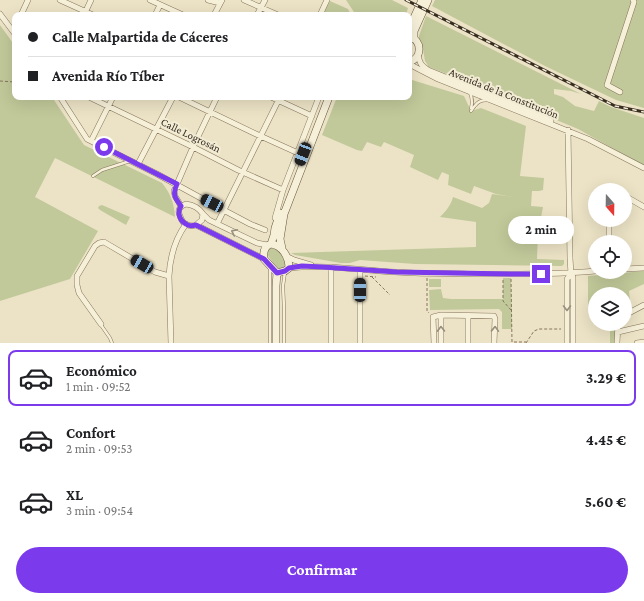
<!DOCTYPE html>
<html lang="es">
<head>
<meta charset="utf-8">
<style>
	:root { --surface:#fff; --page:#f2f2f2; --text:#202124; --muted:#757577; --line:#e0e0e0; --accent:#7c3aed }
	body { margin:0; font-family:"Crimson Pro",serif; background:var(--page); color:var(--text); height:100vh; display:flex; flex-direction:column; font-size:15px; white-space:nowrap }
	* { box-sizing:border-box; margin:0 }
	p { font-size:13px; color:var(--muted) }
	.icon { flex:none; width:22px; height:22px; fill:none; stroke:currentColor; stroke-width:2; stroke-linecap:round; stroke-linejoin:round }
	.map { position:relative; height:343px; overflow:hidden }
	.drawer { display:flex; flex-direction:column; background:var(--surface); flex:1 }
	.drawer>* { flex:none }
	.guide { position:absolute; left:12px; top:12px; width:400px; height:88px; border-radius:8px; box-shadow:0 4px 16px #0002; display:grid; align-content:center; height:88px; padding:0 16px; background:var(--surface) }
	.needle { width:26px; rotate:160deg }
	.fabs { position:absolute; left:588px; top:183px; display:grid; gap:8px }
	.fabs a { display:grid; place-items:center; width:44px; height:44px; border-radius:50%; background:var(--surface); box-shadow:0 4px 16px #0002; font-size:20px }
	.end { position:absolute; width:18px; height:18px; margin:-9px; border:5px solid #7c3aed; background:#fff; box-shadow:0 0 0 2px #fff }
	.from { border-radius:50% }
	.bubble { position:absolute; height:28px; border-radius:14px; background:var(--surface); box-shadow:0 4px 16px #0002; font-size:13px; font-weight:700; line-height:28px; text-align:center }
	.car { position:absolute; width:12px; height:24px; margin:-12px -6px; border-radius:5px; box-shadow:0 0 3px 1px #0007; background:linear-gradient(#222 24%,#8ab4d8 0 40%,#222 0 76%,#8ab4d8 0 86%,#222 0) }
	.guide b { display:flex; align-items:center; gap:14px; height:38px; font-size:15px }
	.guide b+b { border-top:1px solid var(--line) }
	.guide i { width:10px; height:10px; background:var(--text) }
	ul { padding:7px 0 0; list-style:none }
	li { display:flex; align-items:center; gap:12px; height:56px; margin:0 8px 6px; padding:0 8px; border:2px solid transparent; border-radius:8px }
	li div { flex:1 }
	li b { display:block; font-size:15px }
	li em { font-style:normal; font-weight:700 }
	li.active { border-color:var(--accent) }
	li>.icon { width:36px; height:36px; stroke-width:1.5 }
	.primary-button { display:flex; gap:8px; margin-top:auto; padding:8px 16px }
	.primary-button a { flex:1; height:46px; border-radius:24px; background:var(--accent); color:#fff; font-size:16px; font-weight:700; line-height:46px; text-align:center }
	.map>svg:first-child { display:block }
	.green { fill:#c1c99a }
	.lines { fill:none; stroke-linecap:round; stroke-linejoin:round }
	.service-casing { stroke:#86755d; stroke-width:3.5 }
	.minor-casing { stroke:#86755d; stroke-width:6 }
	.secondary-casing { stroke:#685640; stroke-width:8 }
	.path { stroke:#86755d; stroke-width:1; stroke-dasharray:3 2; stroke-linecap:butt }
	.service { stroke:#f7f0d9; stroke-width:2.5 }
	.minor { stroke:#f7f0d9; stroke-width:5 }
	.secondary { stroke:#f7f0d9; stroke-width:7 }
	.rail-casing { stroke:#372c20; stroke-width:3 }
	.rail { stroke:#f3ecd5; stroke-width:1.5; stroke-dasharray:4.5; stroke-linecap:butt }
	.oneway { stroke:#978e7c }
	.route { stroke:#7c3aed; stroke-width:5 }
	.labels { text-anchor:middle; stroke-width:4; stroke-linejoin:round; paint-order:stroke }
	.street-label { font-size:11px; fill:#372c20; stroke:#f3ecd5 }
</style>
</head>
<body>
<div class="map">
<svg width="644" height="343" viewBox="0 0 644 343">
	<rect width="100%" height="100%" fill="#ece3c6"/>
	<path class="green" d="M346 0H392L408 8 406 15H356Z
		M435 0H644V108L616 100 545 66 432 6Z
		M330 1 348 9 351 15H323Z
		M426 16 581 94 571 91 554 89V94L563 97 575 106 594 111 599 101 611 107 644 118V166L578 129 537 112V109L429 67 425 61 422 43 419 39V36Z
		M0 25 15 46V97H52L84 145 162 183C171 194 174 203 175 217L55 158 35 197 98 231 70 279 0 301Z
		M409 79 464 96 471 111 481 108 526 126 520 176 544 178 543 190 539 191H532L531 206 543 207 538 233 537 259 564 260V264L562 266 415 264 360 260 350 263H341L295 255 291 253 476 247V222L440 217C446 211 451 205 453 197L482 208 489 203 492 194 513 197 496 194 474 186 471 194 448 185 449 175 442 172 438 180 410 167 414 155 384 142 381 147 367 142 362 151 357 150 322 135 337 97H409Z
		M102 205 130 217 126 225 100 210 98 208 99 206Z
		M274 247 278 250 286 262 284 267 279 269 275 265 266 253 268 249Z
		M644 271V284L629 291 630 301 632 307 625 311V294H595V310H588V276Z
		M503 278H511L512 329H502V312L499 309 430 310 429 290 441 289 443 298 451 299H503Z
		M429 279H441V287H429Z
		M610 324H615V343H610Z"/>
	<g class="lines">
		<defs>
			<path id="service" d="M470 92C472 98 473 102 471 108
				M471 111C476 104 478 100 488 100
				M93 176 102 170 130 161
				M270 268V343
				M101 325 110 338 112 343
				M284 343V308L283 286 285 272"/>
			<path id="minor" d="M60 0 93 15
				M150 0 183 15
				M208 0 220 3
				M244 0 278 15
				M0 14 15 34
				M21 15 28 0
				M84 15 91 0
				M155 15 160 5
				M214 15 222 0
				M257 15 265 0
				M320 15 327 0
				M418 55C420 64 421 65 428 70L539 115 551 121
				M409 64 438 79 588 139 644 168
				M620 92 607 85 634 2 633 0
				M60 97 87 139 157 174 199 197 250 224 265 230
				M89 97 193 147 238 170 283 190
				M179 97 256 134 298 153
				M271 97 312 116
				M568 130 570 258 571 274 573 277V343
				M91 141 113 97
				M138 164 173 97
				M625 196 644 207
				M186 204C194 205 199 208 203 214L202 220 196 225C193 226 189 226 186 224 183 223 181 219 180 216 177 210 180 206 186 204Z
				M181 206 175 196 174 191 193 147 217 97
				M203 214 209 220 257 243 267 245
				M275 218 283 190 319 97
				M609 220V242
				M217 224 280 97
				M196 225 264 259
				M288 257 294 260 311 265
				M331 267V343
				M289 268C324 264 360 270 395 272 421 274 448 273 474 274 514 274 555 275 595 271
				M625 269 644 268
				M360 270V343
				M169 276C170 258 175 239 186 224
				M441 315V343
				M625 315 644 305
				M468 316V343
				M101 324 79 293 77 285V276L95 246 99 243 104 242 155 272 169 276 171 343
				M618 332 644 326
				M434 343 433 317 441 315 494 316 495 319 494 343
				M567 343V279L571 274
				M617 343 618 324
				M637 343 644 342"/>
			<path id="secondary" d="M409 29 422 0
				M409 36C422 40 423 58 409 62
				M414 39V31L428 0
				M271 244 274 235 275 228 280 213
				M271 244C282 245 289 257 289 268L285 271 277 273 264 259C263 252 264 246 271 244Z
				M282 248 280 239 284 214 329 97
				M276 343V286L277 273"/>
		</defs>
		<use href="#service" class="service-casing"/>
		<use href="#minor" class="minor-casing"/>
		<use href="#secondary" class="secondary-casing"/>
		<path class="path" d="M0 81 15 82
			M365 276 376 277
			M372 277 390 295
			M427 278V311L429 313
			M511 279 512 342H526
			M503 280V301L511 310
			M526 343 534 331 539 329H561"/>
		<use href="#service" class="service"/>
		<use href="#minor" class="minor"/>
		<use href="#secondary" class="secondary"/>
		<defs>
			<path id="rail" d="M406 0 615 106 644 112"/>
		</defs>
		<use href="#rail" class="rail-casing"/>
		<use href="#rail" class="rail"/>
	</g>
	<defs><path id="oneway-chevron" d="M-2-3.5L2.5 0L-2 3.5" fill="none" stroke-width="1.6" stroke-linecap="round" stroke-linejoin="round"/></defs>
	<g class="oneway">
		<use href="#oneway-chevron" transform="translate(234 232) rotate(-154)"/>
		<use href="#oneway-chevron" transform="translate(567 308) rotate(90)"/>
		<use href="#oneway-chevron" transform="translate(441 329) rotate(-91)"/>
		<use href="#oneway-chevron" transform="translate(495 329) rotate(-88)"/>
	</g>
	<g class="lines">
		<path class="route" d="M104 147 157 174 177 184C172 194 175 198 181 206 177 212 179 220 186 224 188 226 192 226 196 225L264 259 277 273 285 271 289 268 302 266 322 267 397 272 512 274H541"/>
	</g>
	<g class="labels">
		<g class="street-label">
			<text transform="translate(504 93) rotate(22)" y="4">Avenida de la Constitución</text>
			<text transform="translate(191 135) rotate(26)" y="4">Calle Logrosán</text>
		</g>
	</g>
</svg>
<div class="fabs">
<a><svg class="needle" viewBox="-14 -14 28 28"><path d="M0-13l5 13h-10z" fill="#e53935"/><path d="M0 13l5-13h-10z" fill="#757577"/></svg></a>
<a><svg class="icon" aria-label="locate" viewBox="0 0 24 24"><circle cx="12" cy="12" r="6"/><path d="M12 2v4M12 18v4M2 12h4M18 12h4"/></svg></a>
<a><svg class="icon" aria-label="layers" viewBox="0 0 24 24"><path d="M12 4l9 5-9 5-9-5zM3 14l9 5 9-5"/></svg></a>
</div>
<i class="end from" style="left:104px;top:147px"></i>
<i class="end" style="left:541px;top:274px"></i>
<div class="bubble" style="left:508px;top:216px;width:66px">2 min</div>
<i class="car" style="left:303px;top:154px;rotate:201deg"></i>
<i class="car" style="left:212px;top:203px;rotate:296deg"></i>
<i class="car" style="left:142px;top:264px;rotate:300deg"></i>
<i class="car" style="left:360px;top:290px;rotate:0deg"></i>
<div class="guide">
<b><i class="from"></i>Calle Malpartida de Cáceres</b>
<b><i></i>Avenida Río Tíber</b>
</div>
</div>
<section class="drawer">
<ul>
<li class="active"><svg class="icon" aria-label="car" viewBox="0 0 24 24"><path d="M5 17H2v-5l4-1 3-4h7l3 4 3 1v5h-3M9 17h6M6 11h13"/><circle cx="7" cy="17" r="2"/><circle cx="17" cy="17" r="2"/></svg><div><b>Económico</b><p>1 min · 09:52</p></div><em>3.29 €</em></li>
<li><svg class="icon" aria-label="car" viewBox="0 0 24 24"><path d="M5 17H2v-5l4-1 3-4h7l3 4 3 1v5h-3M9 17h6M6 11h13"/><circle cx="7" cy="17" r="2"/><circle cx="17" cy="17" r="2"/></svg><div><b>Confort</b><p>2 min · 09:53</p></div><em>4.45 €</em></li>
<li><svg class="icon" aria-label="car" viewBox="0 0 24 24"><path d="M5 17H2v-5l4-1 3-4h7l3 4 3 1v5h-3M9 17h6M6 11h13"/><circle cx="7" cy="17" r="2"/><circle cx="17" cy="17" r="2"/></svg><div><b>XL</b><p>3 min · 09:54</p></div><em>5.60 €</em></li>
</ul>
<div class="primary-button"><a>Confirmar</a></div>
</section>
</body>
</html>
